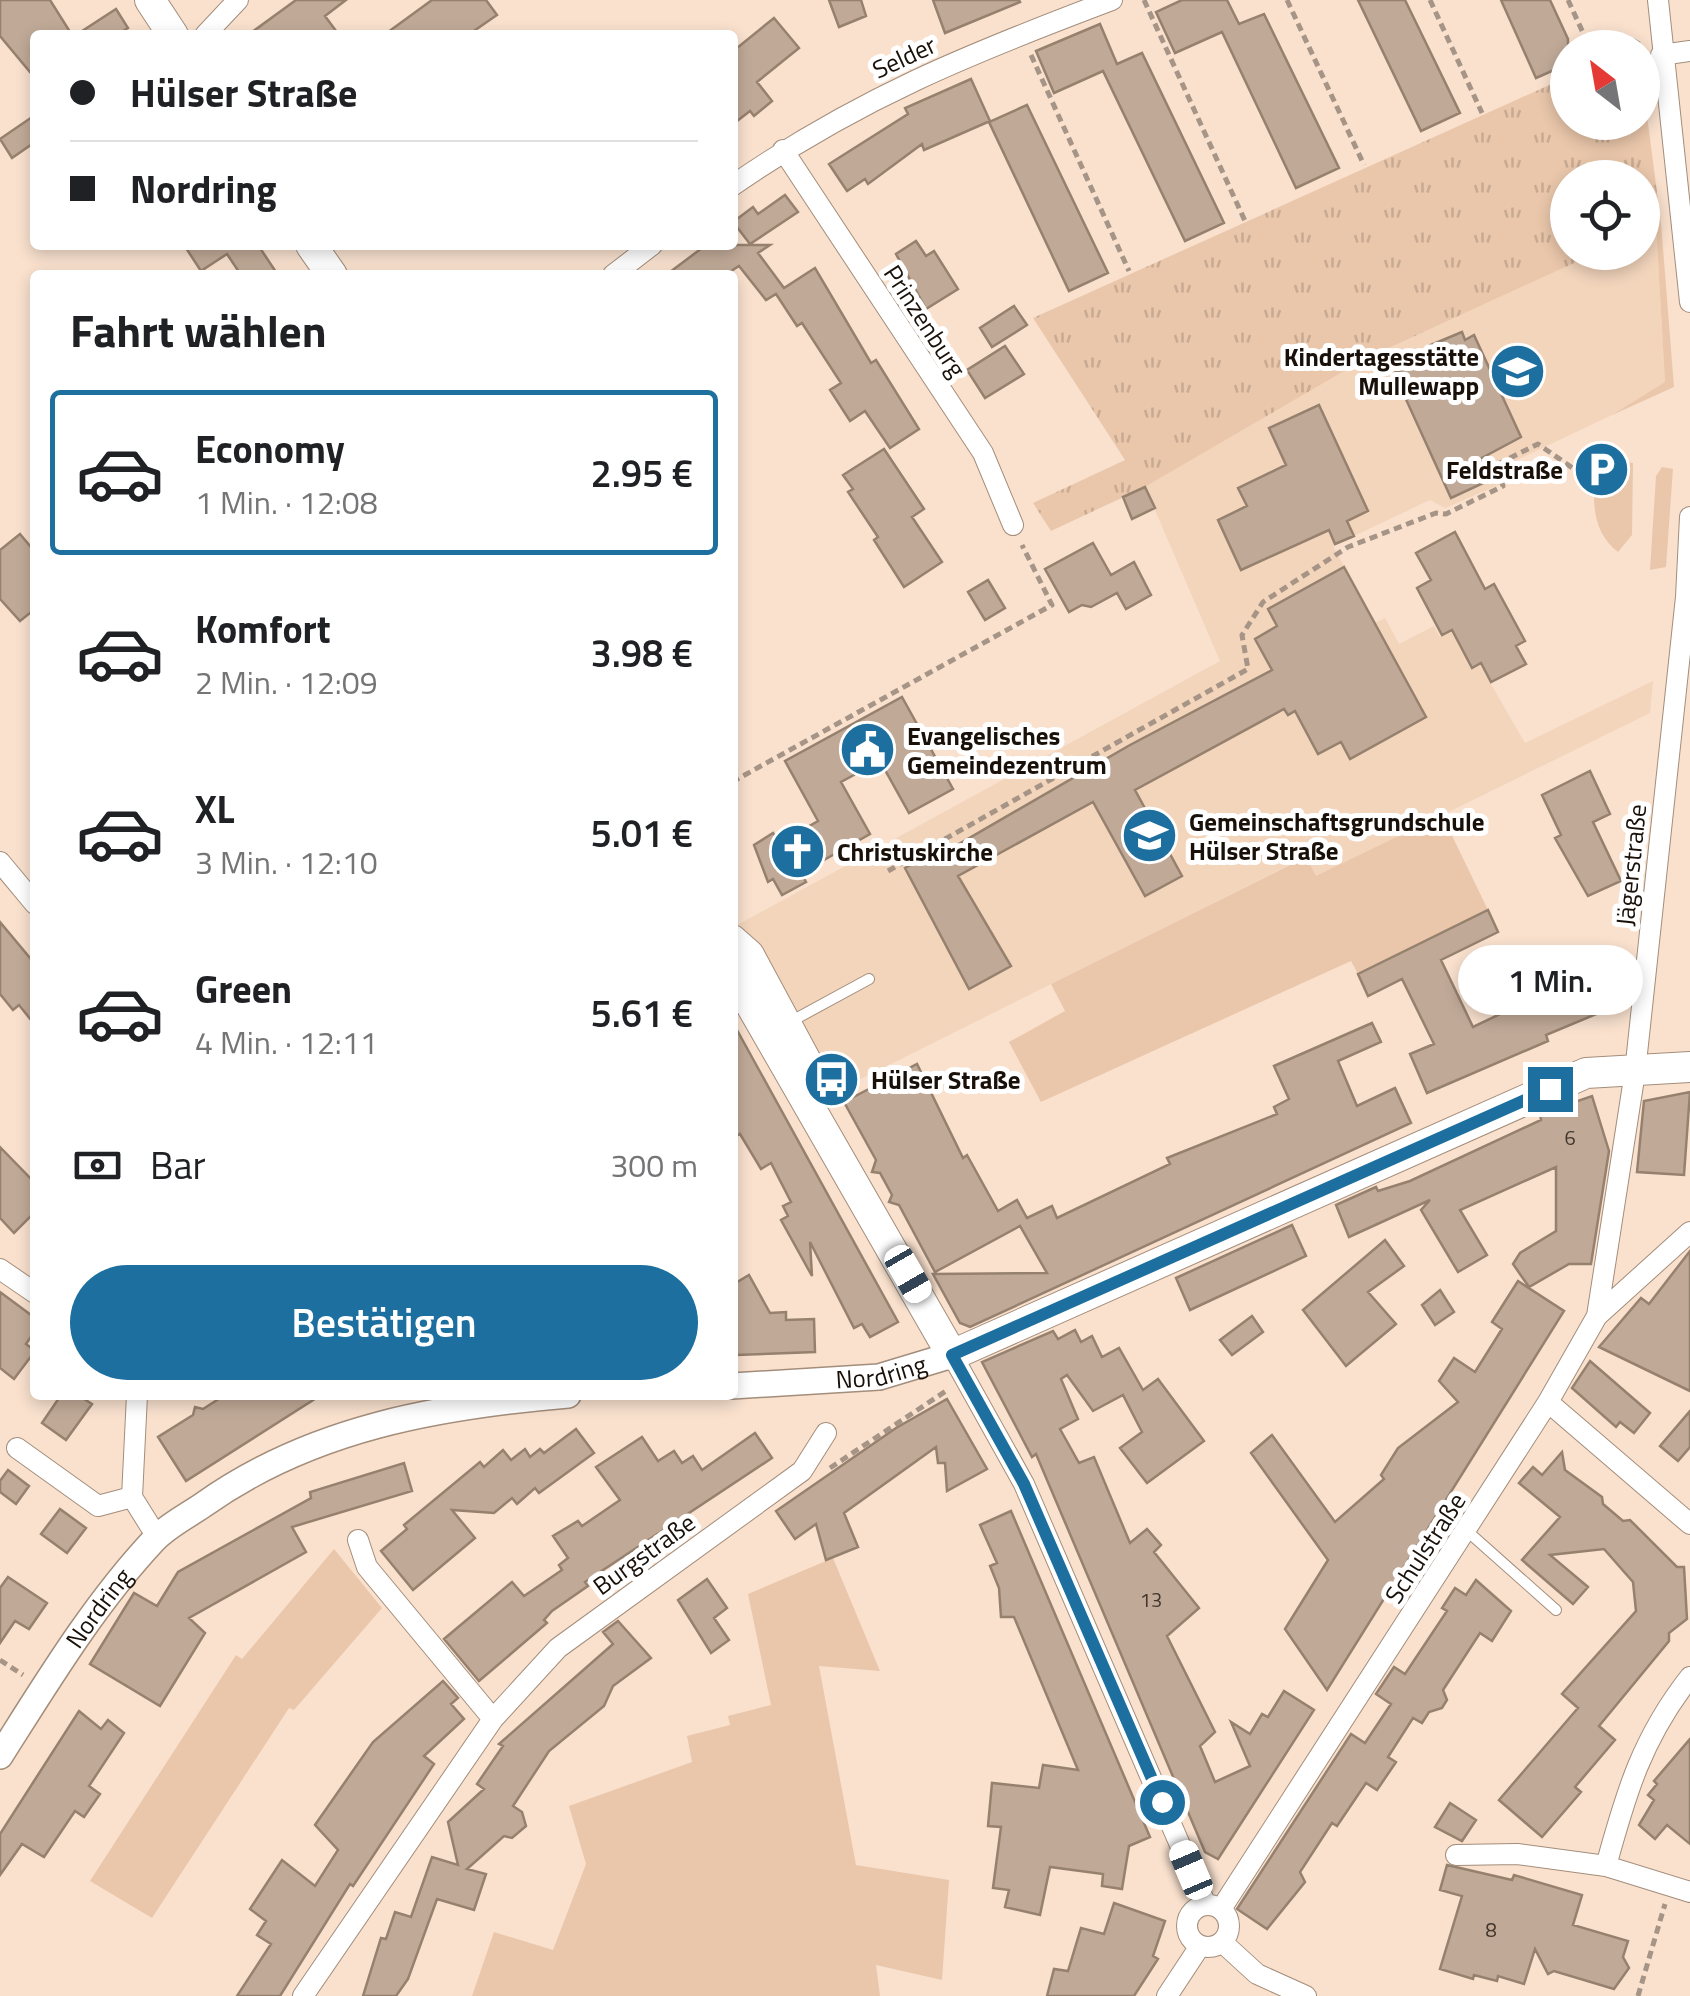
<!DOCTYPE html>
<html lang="de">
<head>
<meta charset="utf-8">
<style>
	:root { --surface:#fff; --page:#f6f6f6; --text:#202124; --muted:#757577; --line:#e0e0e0; --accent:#1c6f9f }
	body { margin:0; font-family:"Titillium Web",sans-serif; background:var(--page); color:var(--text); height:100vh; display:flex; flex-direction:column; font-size:38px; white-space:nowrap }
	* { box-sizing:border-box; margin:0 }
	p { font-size:32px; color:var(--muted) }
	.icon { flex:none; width:55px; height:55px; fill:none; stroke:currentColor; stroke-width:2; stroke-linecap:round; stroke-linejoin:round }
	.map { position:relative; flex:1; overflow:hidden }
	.side { position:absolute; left:30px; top:270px; width:708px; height:1130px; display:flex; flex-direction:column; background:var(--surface); border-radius:10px; box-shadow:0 5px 15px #0003 }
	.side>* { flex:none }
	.top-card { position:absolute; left:30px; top:30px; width:708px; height:220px; border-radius:10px; box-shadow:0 5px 15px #0003; display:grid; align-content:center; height:220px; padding:0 40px; background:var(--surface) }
	.needle { width:65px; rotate:329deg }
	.controls { position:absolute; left:1550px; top:30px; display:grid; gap:20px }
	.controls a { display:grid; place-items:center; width:110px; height:110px; border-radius:50%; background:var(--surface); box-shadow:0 5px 15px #0003; font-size:50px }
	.end { position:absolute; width:45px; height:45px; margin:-22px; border:12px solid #1c6f9f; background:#fff; box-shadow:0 0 0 5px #fff }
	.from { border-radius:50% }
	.bubble { position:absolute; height:70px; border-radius:35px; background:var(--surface); box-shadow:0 5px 15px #0003; font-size:32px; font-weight:600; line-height:70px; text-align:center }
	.car { position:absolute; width:30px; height:60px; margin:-30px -15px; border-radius:12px; box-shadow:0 0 8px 2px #0007; background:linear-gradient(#fff 24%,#345 0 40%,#fff 0 76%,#345 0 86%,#fff 0) }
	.top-card b { display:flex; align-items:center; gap:35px; height:95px; font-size:38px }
	.top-card b+b { border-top:2px solid var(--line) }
	.top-card i { width:25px; height:25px; background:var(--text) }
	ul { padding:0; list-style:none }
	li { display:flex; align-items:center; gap:30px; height:165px; margin:0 20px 15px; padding:0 20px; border:5px solid transparent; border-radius:10px }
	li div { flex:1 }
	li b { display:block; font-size:38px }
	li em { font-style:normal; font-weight:600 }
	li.active { border-color:var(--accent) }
	li>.icon { width:90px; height:90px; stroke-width:1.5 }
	h2 { padding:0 40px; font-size:45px; line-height:120px }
	.pay { display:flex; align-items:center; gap:25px; height:110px; padding:0 40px; font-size:38px }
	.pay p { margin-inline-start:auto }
	.action { display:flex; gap:20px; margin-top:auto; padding:20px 40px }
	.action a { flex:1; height:115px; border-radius:60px; background:var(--accent); color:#fff; font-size:40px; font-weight:600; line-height:115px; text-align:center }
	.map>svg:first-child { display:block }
	.built { fill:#f3d5bc }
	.green { fill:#eac7ab }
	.park { fill:url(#park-tufts) }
	.building { fill:#c0a997; stroke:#96816f; stroke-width:2.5 }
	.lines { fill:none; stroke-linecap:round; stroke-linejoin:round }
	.service-casing { stroke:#a38d7b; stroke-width:12 }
	.minor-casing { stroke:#a38d7b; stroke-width:22 }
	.tertiary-casing { stroke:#a38d7b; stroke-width:28 }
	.secondary-casing { stroke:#a38d7b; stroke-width:32 }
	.path { stroke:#a69486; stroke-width:5; stroke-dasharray:8 5; stroke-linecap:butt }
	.service { stroke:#fff; stroke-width:10 }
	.minor { stroke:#fff; stroke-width:20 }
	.tertiary { stroke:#fff; stroke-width:25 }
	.secondary { stroke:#fff; stroke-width:30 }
	.route { stroke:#1c6f9f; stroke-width:12 }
	.labels { text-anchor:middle; stroke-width:10; stroke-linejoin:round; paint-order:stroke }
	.number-label { font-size:20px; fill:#42362c }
	.street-label { font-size:25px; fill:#181009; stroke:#fff }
	.poi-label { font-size:25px; font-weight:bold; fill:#181009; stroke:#fff; text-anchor:start }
</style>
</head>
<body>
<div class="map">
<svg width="1690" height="1996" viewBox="0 0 1690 1996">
	<defs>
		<pattern id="park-tufts" width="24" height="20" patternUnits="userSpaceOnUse" patternTransform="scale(2.5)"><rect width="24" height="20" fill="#eac7ab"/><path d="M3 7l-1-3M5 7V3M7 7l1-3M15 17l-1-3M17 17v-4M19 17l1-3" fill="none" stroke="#c8aa92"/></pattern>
	</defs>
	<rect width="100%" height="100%" fill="#f9e1ce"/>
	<path class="built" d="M1656 225 1665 382 1610 416 1515 461 1503 483 1445 508 1430 500 1333 546 1375 623 1385 618 1399 644 1434 626 1440 637 1451 631 1471 670 1480 665 1525 743 1653 681 1650 713 1316 877 1305 857 833 1093 739 924 1220 661 1145 487 1365 359 1596 253 1642 252 1643 231Z"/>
	<path class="green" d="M1661 223 1674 387 1610 416 1665 382 1656 225Z
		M1597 458 1633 463 1632 535 1618 552C1588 529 1593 492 1597 458Z
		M1662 467 1673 469 1666 567 1650 570 1656 476Z
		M1442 815 1488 910 1358 974 1351 961 1041 1102 1009 1042 1065 1011 1051 984 1306 857 1316 876Z
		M334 1549 382 1608 294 1710 289 1708 152 1918 90 1881 236 1655 242 1659Z
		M833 1558 880 1671 819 1666 856 1865 949 1880 942 1980 876 1965 880 1996H472L494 1932 553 1950 586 1864 569 1806 692 1762 687 1736 730 1725 728 1716 771 1705 748 1594Z"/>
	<path class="park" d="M1567 77 1568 122H1642L1643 85 1661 223 1643 231 1642 178H1568V252L1596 253 1365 359 1145 487 1051 531 1033 503 1125 460 1033 318Z"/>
	<path class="building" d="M0 0H50L72 35H35V78L0 36Z
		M296 0H346L325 16 339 35H248Z
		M432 0H486L497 15 468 35H384Z
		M829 0H861L866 16 839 27Z
		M933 0H1019L1020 2 945 33Z
		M1182 0H1227L1239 24 1264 14 1339 168 1296 188 1222 32 1175 53 1156 12Z
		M1358 0H1405L1460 113 1421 131Z
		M1501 0H1550L1568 39V64L1536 78Z
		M116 9 128 28 116 35H76Z
		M774 18 799 48 757 82 772 101 754 116 750 111 732 125V52Z
		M1100 24 1117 64 1142 53 1224 223 1185 241 1103 71 1054 93 1036 51Z
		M971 79 990 121 924 150 922 144 868 184 865 179 847 191 829 164 908 114 905 108Z
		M1027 105 1108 273 1069 291 989 122Z
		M35 115V142L12 158 0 139Z
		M785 195 798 212 750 244 733 222 753 207 758 214Z
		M916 241 926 256 934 251 958 289 926 309 896 254Z
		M184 245H258L278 275H241L227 254 201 271Z
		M706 245H770L758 253 784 288 815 268 871 363 876 360 919 429 890 448 865 411 850 421 830 390 841 383 802 323 797 326 776 294 766 300 739 266 725 275H666Z
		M1014 306 1027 325 992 347 980 328Z
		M1462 332 1465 340 1474 335 1521 437 1480 459 1490 480 1451 498 1394 373 1431 357 1426 347Z
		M1005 346 1024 374 985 398 967 370Z
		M1319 405 1368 511 1347 521 1354 536 1335 544 1329 530 1241 570 1218 520 1247 506 1238 488 1286 465 1269 428Z
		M884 449 924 509 912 517 942 562 904 587 874 540 878 537 848 492 853 489 843 475Z
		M1145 487 1155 508 1132 519 1123 497Z
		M1455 532 1485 589 1494 584 1525 641 1516 646 1526 664 1491 682 1481 663 1472 668 1452 630 1442 635 1417 588 1431 580 1416 553Z
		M20 534 35 552V609L20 621 0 599V550Z
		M1093 543 1111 575 1134 562 1151 595 1126 609 1117 593 1091 607 1082 605 1069 612 1045 569Z
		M1344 567 1426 717 1350 759 1341 742 1318 754 1295 711 1288 715 1284 709 1135 790 1182 876 1145 896 1093 802 958 876 1011 966 969 989 905 868 942 848 945 852 1130 745 1272 670 1255 639 1277 626 1268 609Z
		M988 580 1005 608 985 620 968 592Z
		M902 697 953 789 909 813 880 761 841 782 870 834 801 873 806 882 782 895 773 879 768 882 754 845 773 833 779 843 818 821 785 761Z
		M1590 771 1610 814 1593 822 1621 881 1588 896 1555 838 1561 835 1542 795Z
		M1488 910 1498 932 1441 960 1473 1027 1596 968 1613 1007 1546 1035 1548 1041 1427 1093 1410 1054 1434 1044 1402 979 1368 996 1358 974Z
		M0 922 35 964V1025L19 1005 13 1010 0 994Z
		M732 1021 898 1322 870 1337 862 1324 854 1328 810 1242 812 1276 781 1220 788 1216 783 1206 791 1202 771 1163 761 1169 740 1134 732 1138Z
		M1372 1023 1381 1042 1338 1061 1357 1106 1395 1088 1411 1123 970 1327 960 1323 933 1274 1047 1273 1020 1226 935 1272 899 1205 889 1202 892 1195 880 1173 872 1172 876 1160 844 1102 917 1064 963 1158 967 1155 998 1211 1017 1200 1027 1218 1052 1206 1057 1218 1170 1164 1167 1158 1277 1114 1274 1107 1289 1099 1274 1066Z
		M1690 1092 1684 1175 1637 1172 1644 1101Z
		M1592 1096 1609 1151 1591 1264H1569L1529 1287 1513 1264 1520 1253 1556 1231V1167L1460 1210 1487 1255 1458 1272 1421 1210 1430 1200 1349 1237 1336 1205 1376 1187 1378 1191 1410 1181 1541 1120 1540 1114Z
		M0 1147 35 1183V1212L14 1233 0 1218Z
		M1292 1225 1306 1256 1190 1310 1176 1278Z
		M1385 1240 1404 1266 1368 1292 1396 1324 1346 1366 1303 1310Z
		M1690 1251V1391L1599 1347 1641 1298 1649 1304Z
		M749 1275 770 1313 786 1312V1320L814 1319 815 1352 737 1355 734 1284Z
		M1518 1281 1564 1311 1327 1690 1285 1629 1328 1560 1251 1453 1272 1435 1335 1522 1384 1479 1381 1475 1398 1448 1458 1402 1439 1381 1454 1358 1475 1372 1502 1329 1492 1322Z
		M1440 1290 1454 1312 1435 1325 1422 1305Z
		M0 1292 35 1318V1331L26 1344 35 1351 14 1379 0 1368Z
		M1252 1316 1263 1332 1232 1355 1220 1340Z
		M1075 1330 1081 1342 1092 1336 1102 1357 1119 1348 1143 1390 1158 1379 1204 1441 1147 1483 1120 1448 1142 1432 1123 1395 1093 1411 1067 1375 1061 1379 1078 1419 1060 1429 1079 1463 1094 1457 1130 1543 1147 1529 1161 1545 1154 1552 1199 1608 1167 1636 1215 1732 1200 1746 1215 1782 1250 1766 1231 1722 1250 1734 1262 1714 1268 1717 1284 1691 1314 1710 1218 1859 1205 1852 1036 1454 1032 1457 982 1362 1053 1331 1058 1339Z
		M1590 1361 1650 1413 1634 1433 1620 1422 1616 1427 1572 1388Z
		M61 1395H78L92 1404 66 1440 42 1423Z
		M225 1395H321L186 1481 158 1437 193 1415 195 1407 203 1409Z
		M947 1399 987 1469 947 1491 945 1463H938L936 1447 844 1513 858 1547 826 1560 816 1524 795 1539 776 1511 896 1428Z
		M1690 1411V1447L1678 1461 1660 1446Z
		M576 1429 594 1453 539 1493 535 1488 517 1504 512 1498 494 1513 452 1510 475 1538 413 1590 381 1551 407 1529 404 1525 480 1462 484 1467 503 1450 511 1460 525 1449 530 1457 540 1449 544 1453Z
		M755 1433 772 1458 585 1582 588 1586 552 1611 544 1620 547 1623 479 1681 444 1639 512 1582 524 1596 562 1570 559 1565 568 1558 553 1536 578 1521 582 1526 620 1500 596 1467 642 1437 658 1461 674 1451 682 1463 693 1456 702 1470Z
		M1562 1452 1565 1470 1602 1497 1603 1504 1623 1521 1630 1520 1677 1567H1684L1687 1619 1669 1633V1641L1599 1726 1615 1740 1575 1787 1581 1792 1542 1837 1499 1800 1578 1708 1562 1694 1636 1611 1633 1582 1604 1549 1550 1555 1588 1587 1573 1604 1522 1560 1560 1517 1519 1483 1533 1467 1542 1475Z
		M404 1463 412 1491 292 1527 306 1552 189 1618 205 1633 160 1706 90 1664 134 1593 157 1606 178 1572 311 1498 310 1492Z
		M8 1470 29 1486 16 1504 0 1492V1481Z
		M60 1509 86 1528 67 1553 41 1534Z
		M1011 1511 1150 1837 1129 1846 1122 1889 1102 1886 1103 1874 1050 1867 1040 1915 1005 1907 1009 1890 993 1888 1001 1827 988 1826 992 1783 1039 1788 1043 1765 1078 1770 1014 1617H1001L999 1588 990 1566 997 1563 980 1525Z
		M8 1577 47 1603 29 1629 15 1621 0 1643V1588Z
		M707 1579 727 1608 714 1618 729 1640 711 1653 678 1600Z
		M1476 1580 1511 1611 1492 1641 1480 1633 1443 1690 1447 1700 1442 1708 1429 1712 1422 1723 1413 1718 1388 1757 1396 1762 1377 1790 1366 1783 1337 1826 1332 1823 1300 1872 1305 1882 1267 1929 1237 1909 1351 1734 1365 1743 1391 1704 1376 1694 1394 1667 1405 1674 1447 1611 1442 1608 1455 1588 1466 1595Z
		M618 1621 651 1658 613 1686 604 1706 549 1751 513 1806 522 1812 526 1826 512 1838 504 1836 467 1869 486 1874 474 1910 437 1899 408 1979 396 1996H363L381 1938 386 1939 395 1912 411 1917 432 1857 458 1865 448 1822 484 1789 477 1784 503 1746 499 1744 613 1644 603 1632Z
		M443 1681 458 1698 451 1704 464 1719 424 1756 434 1764 353 1886 350 1884 280 1996H237L271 1944 257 1935 266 1921 250 1909 282 1860 315 1886 338 1850 315 1825 373 1742Z
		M79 1711 101 1729 108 1720 124 1733 89 1786 100 1794 84 1817 75 1811 44 1857 22 1844 0 1875V1834Z
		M1690 1739V1844L1667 1825 1655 1839 1639 1825 1654 1800 1648 1795 1657 1784 1654 1781Z
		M1450 1803 1476 1820 1462 1841 1435 1827Z
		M1447 1865 1512 1880 1514 1875 1582 1895 1573 1925 1628 1941 1623 1957 1629 1968 1614 1989 1554 1971 1548 1974 1535 1949 1524 1984 1498 1976 1497 1981 1474 1975 1473 1979 1440 1969 1462 1896 1440 1890Z
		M1114 1903 1165 1921 1153 1956 1158 1959 1134 1996H1047L1054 1969 1068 1971 1081 1928 1104 1934Z"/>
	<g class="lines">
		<defs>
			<path id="service" d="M788 1023 869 979
				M1466 1530 1556 1610"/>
			<path id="minor" d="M1658 0 1690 302
				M205 35 238 0
				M1661 55 1690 51
				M783 150 983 453 1013 525
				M732 186C857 99 971 53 1112 0
				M613 275 652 245
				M0 862 35 904
				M0 1269 35 1293
				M1597 1316 1635 1072 1686 597 1690 517
				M952 1355 1024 1484 1206 1905
				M137 1395 132 1497 157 1537
				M1548 1402 1690 1524
				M17 1448 98 1506 132 1497
				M358 1540 367 1567 493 1719
				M1456 1855 1517 1854 1606 1866 1690 1892
				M1606 1866C1626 1793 1642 1738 1690 1677
				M1187 1926a21 21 0 1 1 42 0a21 21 0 1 1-42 0Z
				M1221 1909 1548 1402 1597 1316 1690 1232
				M1222 1942 1257 1974 1306 1996
				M303 1996 493 1719 558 1648 802 1471 826 1433
				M1167 1996 1200 1946"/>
			<g id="tertiary">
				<path id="s1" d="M732 1386 879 1377 952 1355"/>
				<path id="s2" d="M0 1756C47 1682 94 1604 154 1540 167 1526 187 1516 203 1505 311 1428 439 1406 568 1395"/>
			</g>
			<path id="secondary" d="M150 0 173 35
				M311 245 332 275
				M732 940 749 955 806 1061
				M732 972 952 1355 1586 1073 1690 1067"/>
		</defs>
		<use href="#service" class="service-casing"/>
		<use href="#minor" class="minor-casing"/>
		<use href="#tertiary" class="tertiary-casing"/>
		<use href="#secondary" class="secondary-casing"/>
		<path class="path" d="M1144 0 1245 221
			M1287 0 1364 165
			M1430 0 1482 113
			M1568 0 1590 48
			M1621 48 1634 41 1641 45
			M1031 55 1129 271
			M732 782 1052 605 1022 545
			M888 871 1248 669 1242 635 1263 602 1348 547 1436 513 1446 514 1503 486 1496 465 1538 444 1574 469
			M830 1468 949 1389
			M0 1660 23 1675
			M1638 1996 1665 1904"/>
		<use href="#service" class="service"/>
		<use href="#minor" class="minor"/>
		<use href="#tertiary" class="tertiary"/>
		<use href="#secondary" class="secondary"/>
	</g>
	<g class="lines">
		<path class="route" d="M1162 1802 1024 1484 952 1355 1550 1089"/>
	</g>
	<defs>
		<symbol id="school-disc" viewBox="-11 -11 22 22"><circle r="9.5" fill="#1c6f9f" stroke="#fff"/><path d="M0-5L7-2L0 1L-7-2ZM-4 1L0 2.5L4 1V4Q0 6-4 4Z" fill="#fff"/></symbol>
		<symbol id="parking-disc" viewBox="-11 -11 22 22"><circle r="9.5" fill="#1c6f9f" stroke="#fff"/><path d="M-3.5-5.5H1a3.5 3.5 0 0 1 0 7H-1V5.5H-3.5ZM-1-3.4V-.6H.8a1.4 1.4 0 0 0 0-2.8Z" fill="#fff"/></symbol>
		<symbol id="civic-disc" viewBox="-11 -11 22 22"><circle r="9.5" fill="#1c6f9f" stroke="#fff"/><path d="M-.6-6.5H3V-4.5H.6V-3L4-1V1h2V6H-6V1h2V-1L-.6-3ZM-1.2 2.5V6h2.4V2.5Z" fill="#fff"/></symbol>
		<symbol id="church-disc" viewBox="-11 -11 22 22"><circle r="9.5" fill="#1c6f9f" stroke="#fff"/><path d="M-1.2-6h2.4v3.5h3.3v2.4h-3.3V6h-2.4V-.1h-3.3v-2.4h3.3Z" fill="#fff"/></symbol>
		<symbol id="bus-disc" viewBox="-11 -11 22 22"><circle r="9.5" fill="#1c6f9f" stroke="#fff"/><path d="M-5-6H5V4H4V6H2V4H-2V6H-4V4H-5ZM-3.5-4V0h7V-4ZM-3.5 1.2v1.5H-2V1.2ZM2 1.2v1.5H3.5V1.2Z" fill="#fff"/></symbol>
	</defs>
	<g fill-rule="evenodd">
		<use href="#school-disc" x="1486" y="340" width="63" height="63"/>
		<use href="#parking-disc" x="1570" y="438" width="63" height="63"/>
		<use href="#civic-disc" x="836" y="718" width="63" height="63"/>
		<use href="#school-disc" x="1118" y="804" width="63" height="63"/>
		<use href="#church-disc" x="766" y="820" width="63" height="63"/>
		<use href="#bus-disc" x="800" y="1048" width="63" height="63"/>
	</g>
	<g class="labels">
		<g class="number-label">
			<text x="1570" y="1145">6</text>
			<text x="1151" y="1607">13</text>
			<text x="1491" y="1937">8</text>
		</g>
		<g class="street-label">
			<text transform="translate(904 57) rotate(-25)" y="9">Selder</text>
			<text transform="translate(925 321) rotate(57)" y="9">Prinzenburg</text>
			<text transform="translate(1631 865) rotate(-84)" y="9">Jägerstraße</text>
			<text dy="9" stroke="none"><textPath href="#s1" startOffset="150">Nordring</textPath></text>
			<text transform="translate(1425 1548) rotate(-57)" y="9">Schulstraße</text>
			<text transform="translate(644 1554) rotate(-36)" y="9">Burgstraße</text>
			<text dy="9" stroke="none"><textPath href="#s2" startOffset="178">Nordring</textPath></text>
		</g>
		<g class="poi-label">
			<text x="1479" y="366" text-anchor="end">Kindertagesstätte<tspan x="1479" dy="29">Mullewapp</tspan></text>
			<text x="1563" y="479" text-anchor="end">Feldstraße</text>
			<text x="907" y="745">Evangelisches<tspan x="907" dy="29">Gemeindezentrum</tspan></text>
			<text x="1189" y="831">Gemeinschaftsgrundschule<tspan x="1189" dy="29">Hülser Straße</tspan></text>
			<text x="837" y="861">Christuskirche</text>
			<text x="871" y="1089">Hülser Straße</text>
		</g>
	</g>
</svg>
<div class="controls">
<a><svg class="needle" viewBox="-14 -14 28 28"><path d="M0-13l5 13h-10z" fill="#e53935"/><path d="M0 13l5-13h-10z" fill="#757577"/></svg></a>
<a><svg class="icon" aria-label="locate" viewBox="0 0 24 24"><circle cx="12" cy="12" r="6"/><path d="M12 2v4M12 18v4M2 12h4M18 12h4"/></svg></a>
</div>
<i class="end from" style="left:1162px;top:1802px"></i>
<i class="end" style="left:1550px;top:1089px"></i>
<div class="bubble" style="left:1458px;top:945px;width:185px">1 Min.</div>
<i class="car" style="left:908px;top:1274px;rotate:150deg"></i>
<i class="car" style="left:1191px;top:1870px;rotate:337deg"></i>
<div class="top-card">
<b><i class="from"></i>Hülser Straße</b>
<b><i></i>Nordring</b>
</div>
<section class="side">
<h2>Fahrt wählen</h2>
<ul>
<li class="active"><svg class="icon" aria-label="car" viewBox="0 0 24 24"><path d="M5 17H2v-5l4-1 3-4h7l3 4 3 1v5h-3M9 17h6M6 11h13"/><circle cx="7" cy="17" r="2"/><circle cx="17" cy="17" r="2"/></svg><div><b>Economy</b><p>1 Min. · 12:08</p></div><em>2.95 €</em></li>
<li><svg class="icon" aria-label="car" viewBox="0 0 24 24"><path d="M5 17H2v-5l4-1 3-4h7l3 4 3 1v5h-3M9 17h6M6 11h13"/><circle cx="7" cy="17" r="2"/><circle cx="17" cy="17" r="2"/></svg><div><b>Komfort</b><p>2 Min. · 12:09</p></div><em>3.98 €</em></li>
<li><svg class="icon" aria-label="car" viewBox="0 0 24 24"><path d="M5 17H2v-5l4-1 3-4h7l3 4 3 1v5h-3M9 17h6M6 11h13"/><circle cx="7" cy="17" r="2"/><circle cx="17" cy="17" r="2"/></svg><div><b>XL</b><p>3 Min. · 12:10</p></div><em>5.01 €</em></li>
<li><svg class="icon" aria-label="car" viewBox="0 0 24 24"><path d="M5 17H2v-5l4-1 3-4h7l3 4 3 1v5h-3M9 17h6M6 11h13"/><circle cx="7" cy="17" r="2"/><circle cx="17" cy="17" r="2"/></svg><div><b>Green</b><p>4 Min. · 12:11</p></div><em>5.61 €</em></li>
</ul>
<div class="pay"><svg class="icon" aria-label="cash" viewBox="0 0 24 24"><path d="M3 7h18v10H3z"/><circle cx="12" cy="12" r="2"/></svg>Bar<p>300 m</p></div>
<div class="action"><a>Bestätigen</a></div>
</section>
</div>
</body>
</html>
